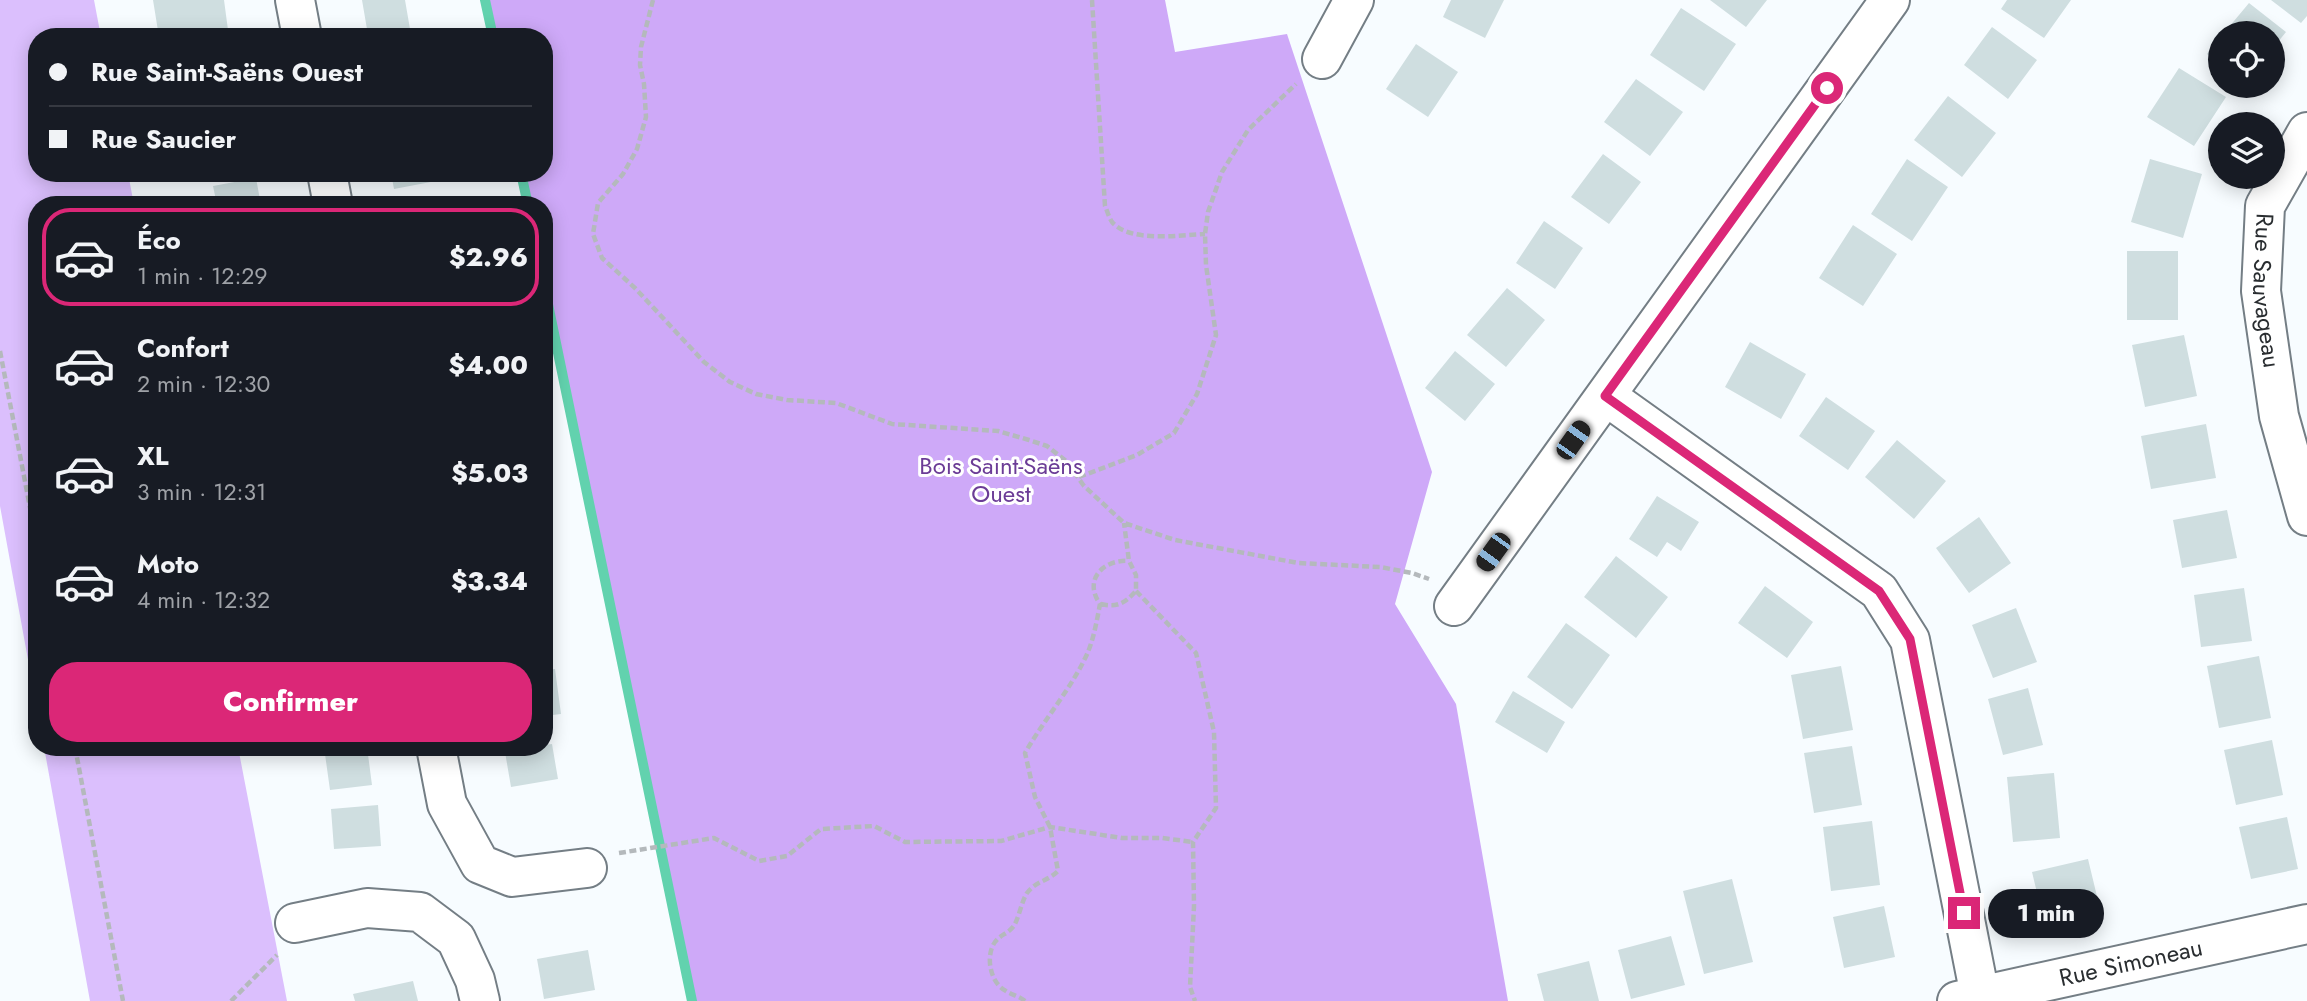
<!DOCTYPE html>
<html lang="fr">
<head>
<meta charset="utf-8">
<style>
	:root { --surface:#171b24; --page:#20242c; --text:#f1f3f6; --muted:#9ea1a6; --line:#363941; --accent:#db2777 }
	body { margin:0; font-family:Jost,sans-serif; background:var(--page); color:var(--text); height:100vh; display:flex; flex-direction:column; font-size:26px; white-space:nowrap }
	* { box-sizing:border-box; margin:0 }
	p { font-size:23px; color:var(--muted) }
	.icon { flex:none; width:38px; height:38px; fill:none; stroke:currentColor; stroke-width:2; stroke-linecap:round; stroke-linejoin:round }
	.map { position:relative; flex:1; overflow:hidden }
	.sheet { position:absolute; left:28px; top:196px; width:525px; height:560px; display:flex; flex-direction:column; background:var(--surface); border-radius:28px; box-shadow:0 4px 18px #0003 }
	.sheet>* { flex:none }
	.banner { position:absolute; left:28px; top:28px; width:525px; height:154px; border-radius:28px; box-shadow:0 4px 18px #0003; display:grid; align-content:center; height:154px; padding:0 21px; background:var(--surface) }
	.buttons { position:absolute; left:2208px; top:21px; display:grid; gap:14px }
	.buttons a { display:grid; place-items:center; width:77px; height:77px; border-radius:50%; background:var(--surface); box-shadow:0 4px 18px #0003; font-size:35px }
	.end { position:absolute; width:32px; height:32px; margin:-16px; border:9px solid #db2777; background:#fff; box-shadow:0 0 0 4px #fff }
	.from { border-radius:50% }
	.bubble { position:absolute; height:49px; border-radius:24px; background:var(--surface); box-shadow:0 4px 18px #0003; font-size:23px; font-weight:800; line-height:49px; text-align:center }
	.car { position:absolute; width:21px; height:42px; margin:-21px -10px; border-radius:9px; box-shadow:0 0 5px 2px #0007; background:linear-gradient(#222 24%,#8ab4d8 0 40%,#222 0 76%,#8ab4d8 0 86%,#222 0) }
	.banner b { display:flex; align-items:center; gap:24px; height:66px; font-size:26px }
	.banner b+b { border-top:2px solid var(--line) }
	.banner i { width:18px; height:18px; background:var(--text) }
	ul { padding:12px 0 0; list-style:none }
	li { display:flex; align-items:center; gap:21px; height:98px; margin:0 14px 10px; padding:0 7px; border:4px solid transparent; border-radius:28px }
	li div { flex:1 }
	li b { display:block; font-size:26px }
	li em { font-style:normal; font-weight:800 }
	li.on { border-color:var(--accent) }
	li>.icon { width:63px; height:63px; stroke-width:1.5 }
	.primary-button { display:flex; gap:14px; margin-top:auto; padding:14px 21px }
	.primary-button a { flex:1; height:80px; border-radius:28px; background:var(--accent); color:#fff; font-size:28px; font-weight:800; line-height:80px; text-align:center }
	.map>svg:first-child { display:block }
	.green { fill:#dbbffd }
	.forest { fill:#cea9f8 }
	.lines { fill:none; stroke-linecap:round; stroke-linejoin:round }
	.stream { stroke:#62d2ae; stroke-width:10 }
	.building { fill:#cfdee0 }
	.minor-casing { stroke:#747e85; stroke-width:42 }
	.path { stroke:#b4b9bc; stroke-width:4.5; stroke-dasharray:7 3.5; stroke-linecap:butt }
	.minor { stroke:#fff; stroke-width:38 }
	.route { stroke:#db2777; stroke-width:9 }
	.labels { text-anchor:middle; stroke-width:6; stroke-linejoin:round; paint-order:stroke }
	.street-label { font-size:24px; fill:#292d30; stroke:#fff }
	.park-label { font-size:24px; fill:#6b3c96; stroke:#fff }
</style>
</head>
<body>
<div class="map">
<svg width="2307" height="1001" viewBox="0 0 2307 1001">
	<rect width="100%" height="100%" fill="#f7fcff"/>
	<path class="green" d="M0 0H94L101 37H37V173H128L134 205H37V709L0 506Z
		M44 747H238L287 1001H90Z"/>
	<path class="forest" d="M485 0H1165L1175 52 1287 34 1432 472 1395 604 1456 704 1508 1001H691L665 888 544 292V205H527L520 173H544V37H493Z"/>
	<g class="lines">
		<path class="stream" d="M485 0 493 37
			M521 173 528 205
			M544 285 692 1001"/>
	</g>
	<path class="building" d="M153 0H224L228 30 182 37H159Z
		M362 0H405L410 29 368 35Z
		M1451 0H1504L1485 38 1443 17Z
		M1710 0H1767L1746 27Z
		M2007 0H2071L2044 38 2001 9Z
		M2271 0H2307V16L2301 23Z
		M2249 3 2286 32 2273 48V33H2224Z
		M1681 8 1736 44 1704 91 1650 55Z
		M1992 27 2037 60 2008 99 1964 65Z
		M2221 38V65L2207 54Z
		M1416 44 1458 72 1428 117 1386 89Z
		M2179 68 2226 97 2194 146 2147 117Z
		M1636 79 1683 112 1650 156 1604 122Z
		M1948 96 1996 133 1962 177 1914 140Z
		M1603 154 1641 182 1609 224 1571 197Z
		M1907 159 1948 187 1912 241 1871 214Z
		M2150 159 2202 174 2183 238 2131 222Z
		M391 173H435L436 181 394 189Z
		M256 178 261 205H217L213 186Z
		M1544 221 1583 248 1555 289 1516 263Z
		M1853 225 1897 254 1863 306 1819 278Z
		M2127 251H2178V320H2127Z
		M1507 288 1545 320 1506 367 1467 335Z
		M2184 335 2197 396 2145 407 2132 345Z
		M1750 342 1806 374 1781 419 1725 387Z
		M1455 351 1495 384 1465 421 1425 388Z
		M1826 397 1875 431 1848 470 1799 436Z
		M2206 424 2216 478 2151 489 2141 436Z
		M1897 440 1946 481 1914 519 1865 477Z
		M1657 496 1699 522 1681 551 1667 542 1657 557 1629 539Z
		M2227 510 2237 558 2182 568 2173 520Z
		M1979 517 2011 563 1969 593 1936 548Z
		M1616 556 1668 597 1636 638 1584 597Z
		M1765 586 1813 622 1787 658 1738 623Z
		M2244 588 2252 641 2201 647 2194 595Z
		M2016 608 2037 662 1993 678 1972 625Z
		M1566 623 1610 655 1572 709 1527 677Z
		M2259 656 2271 718 2219 728 2207 666Z
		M1841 666 1853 730 1803 739 1791 675Z
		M555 669 561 714 544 716V670Z
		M2028 688 2043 745 2003 755 1988 699Z
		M1513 691 1565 722 1547 753 1495 722Z
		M2272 740 2283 795 2236 805 2224 750Z
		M552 744 558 779 511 787 505 752 544 747V745Z
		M1852 746 1862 805 1814 813 1804 753Z
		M324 747H367L372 785 330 790Z
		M2054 773 2060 838 2013 842 2007 777Z
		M378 805 381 846 334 849 331 809Z
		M2287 817 2298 869 2251 879 2239 827Z
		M1872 821 1880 885 1831 891 1823 827Z
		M2088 859 2101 913 2045 926 2032 872Z
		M1732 879 1753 962 1704 974 1683 891Z
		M1884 906 1895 957 1844 968 1833 917Z
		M1671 936 1685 985 1631 999 1618 950Z
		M588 950 595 990 544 999 537 959Z
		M1589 961 1599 1001H1544L1537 974Z
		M413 981 418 1001H355L353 994Z"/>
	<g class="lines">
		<defs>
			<g id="minor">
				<path d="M295 0 302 37"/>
				<path d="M1322 59 1354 0"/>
				<path id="s1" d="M2307 132 2265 206 2261 291 2279 416 2307 516"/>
				<path d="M327 173 333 205"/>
				<path d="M1606 396 1879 591 1910 640 1981 1001"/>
				<path d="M1454 606 1890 0"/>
				<path d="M436 747 447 804 480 864 512 877 587 868"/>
				<path d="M295 923 367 908 420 912 456 939 475 980 480 1001"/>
				<path id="s2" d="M1957 1001 2307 924"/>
			</g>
		</defs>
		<use href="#minor" class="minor-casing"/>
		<path class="path" d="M653 0 641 47 640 65 644 84 646 117 637 149 623 174 598 203 593 234 602 258 635 288 704 362 730 382 756 394 787 400 836 403 892 424 998 431 1029 440 1047 446 1066 461 1084 486 1124 523 1175 540 1298 563 1380 567 1412 573 1429 579
			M1092 0 1105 206C1107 210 1109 218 1112 222 1130 243 1180 235 1205 234
			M0 351 37 544
			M1079 477 1137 455 1174 433 1197 394 1216 335 1206 265 1205 234 1208 212 1222 172 1248 130 1296 84
			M1136 591 1196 653 1214 732 1216 808 1193 842 1194 906 1190 987 1195 1001
			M1101 604C1117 608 1125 603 1136 591V575L1129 561 1124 523
			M75 747 123 1001
			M619 853 714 838 759 861 787 856 821 829 874 826 905 842 1001 841 1050 827 1122 838H1162L1193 842
			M231 1001 277 955
			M1025 1001C1019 996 1012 995 1006 991 990 983 985 956 995 942 1000 935 1007 934 1012 928 1018 923 1021 902 1027 893 1036 881 1048 881 1058 871L1050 827 1035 797 1025 753C1045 718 1072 688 1088 652 1094 637 1097 620 1100 604 1083 580 1103 559 1129 561"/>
		<use href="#minor" class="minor"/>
	</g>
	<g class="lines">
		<path class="route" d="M1827 88 1605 396 1879 591 1910 639 1964 913"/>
	</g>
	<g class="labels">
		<g class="street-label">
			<text dy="8" stroke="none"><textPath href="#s1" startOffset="170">Rue Sauvageau</textPath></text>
			<text dy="8" stroke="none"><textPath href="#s2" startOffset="178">Rue Simoneau</textPath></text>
		</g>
		<g class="park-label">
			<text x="1001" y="474">Bois Saint-Saëns<tspan x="1001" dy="28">Ouest</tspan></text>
		</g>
	</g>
</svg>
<div class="buttons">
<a><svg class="icon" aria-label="locate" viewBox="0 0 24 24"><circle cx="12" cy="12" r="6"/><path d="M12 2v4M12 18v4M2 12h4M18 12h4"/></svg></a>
<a><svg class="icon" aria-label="layers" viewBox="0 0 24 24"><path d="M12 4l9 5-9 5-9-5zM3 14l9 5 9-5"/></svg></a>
</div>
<i class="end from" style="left:1827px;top:88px"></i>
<i class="end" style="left:1964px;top:913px"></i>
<div class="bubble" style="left:1988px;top:889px;width:116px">1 min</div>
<i class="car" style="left:1573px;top:440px;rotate:35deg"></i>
<i class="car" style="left:1493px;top:552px;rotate:216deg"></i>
<div class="banner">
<b><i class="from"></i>Rue Saint-Saëns Ouest</b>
<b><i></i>Rue Saucier</b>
</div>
<section class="sheet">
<ul>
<li class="on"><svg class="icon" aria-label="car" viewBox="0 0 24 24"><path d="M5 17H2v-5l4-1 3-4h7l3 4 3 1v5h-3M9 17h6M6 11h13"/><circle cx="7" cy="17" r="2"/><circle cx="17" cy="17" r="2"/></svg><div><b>Éco</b><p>1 min · 12:29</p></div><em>$2.96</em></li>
<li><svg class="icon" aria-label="car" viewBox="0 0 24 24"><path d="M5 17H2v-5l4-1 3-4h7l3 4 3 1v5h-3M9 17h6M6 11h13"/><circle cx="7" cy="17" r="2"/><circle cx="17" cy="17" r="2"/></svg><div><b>Confort</b><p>2 min · 12:30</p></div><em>$4.00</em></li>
<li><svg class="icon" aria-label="car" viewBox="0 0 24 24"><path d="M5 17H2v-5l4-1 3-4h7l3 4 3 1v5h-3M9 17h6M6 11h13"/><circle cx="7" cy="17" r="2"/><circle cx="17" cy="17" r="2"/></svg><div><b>XL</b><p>3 min · 12:31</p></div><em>$5.03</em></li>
<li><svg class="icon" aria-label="car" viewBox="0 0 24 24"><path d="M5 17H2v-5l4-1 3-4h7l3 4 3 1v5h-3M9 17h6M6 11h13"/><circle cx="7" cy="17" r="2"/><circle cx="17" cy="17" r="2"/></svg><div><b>Moto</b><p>4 min · 12:32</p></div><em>$3.34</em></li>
</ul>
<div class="primary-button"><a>Confirmer</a></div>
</section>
</div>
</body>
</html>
